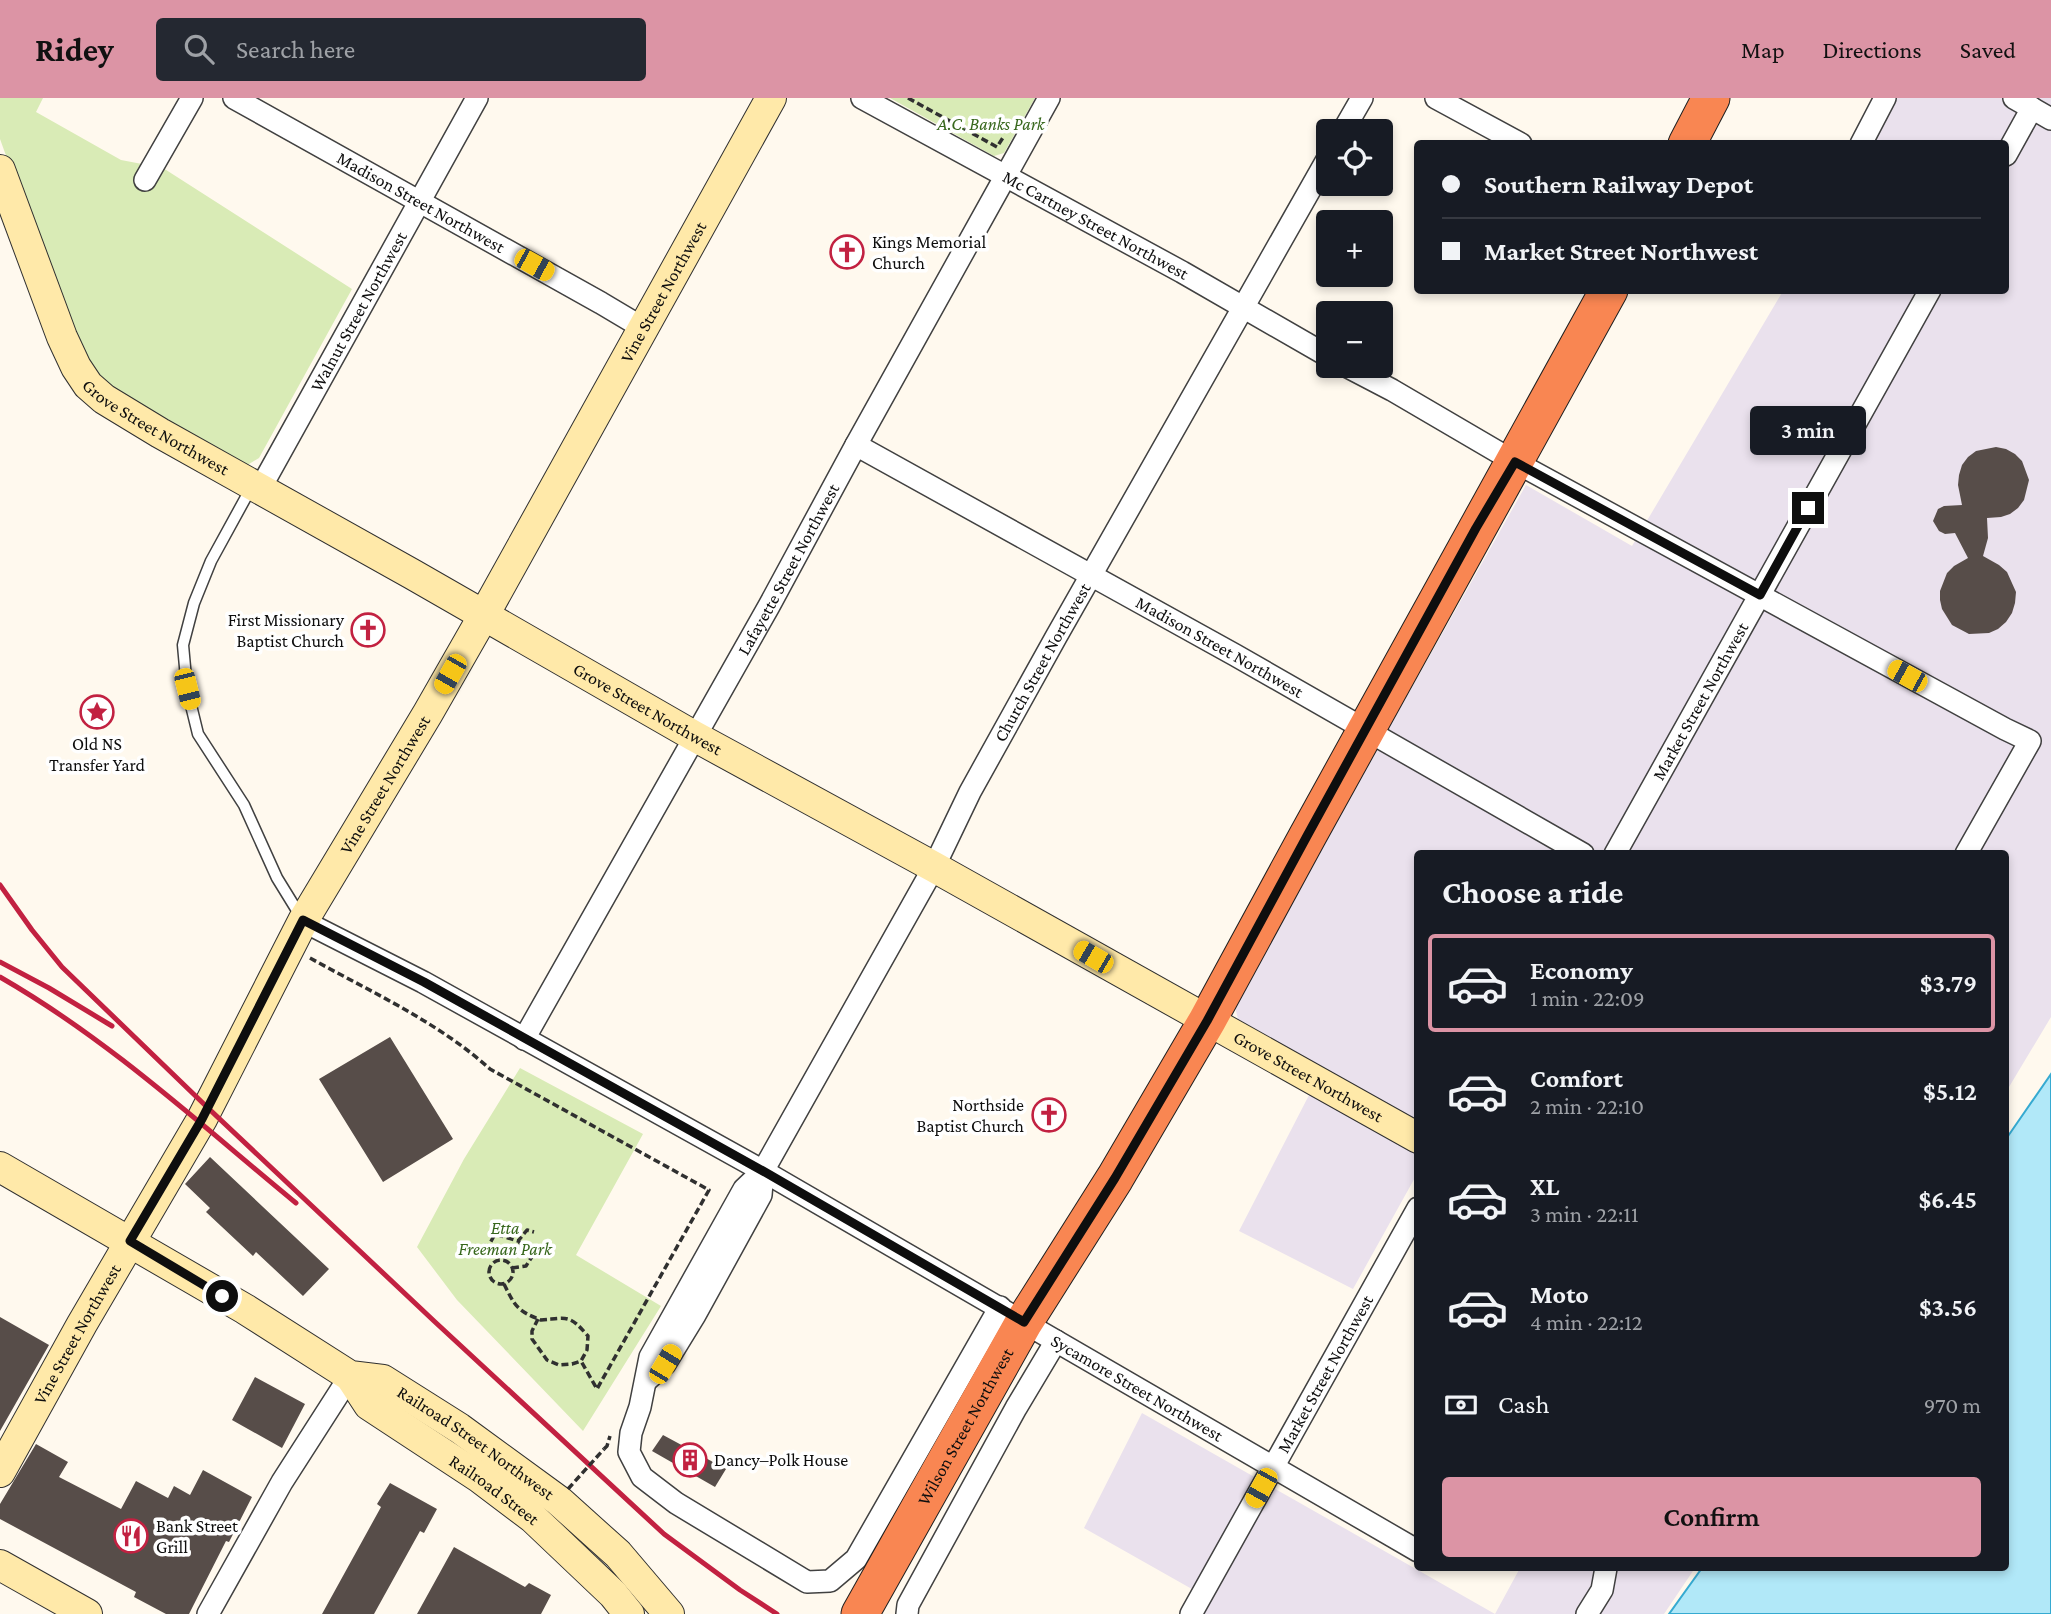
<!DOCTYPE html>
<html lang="en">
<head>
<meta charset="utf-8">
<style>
	:root { --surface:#171b24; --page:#242831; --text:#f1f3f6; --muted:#9ea1a6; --line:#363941; --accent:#dc94a5 }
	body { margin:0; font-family:"Crimson Pro",serif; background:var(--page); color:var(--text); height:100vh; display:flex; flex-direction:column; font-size:26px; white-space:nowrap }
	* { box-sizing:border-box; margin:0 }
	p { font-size:23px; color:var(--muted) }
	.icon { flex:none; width:38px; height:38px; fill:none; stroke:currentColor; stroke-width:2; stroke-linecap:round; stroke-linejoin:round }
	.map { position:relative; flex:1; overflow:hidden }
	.side { position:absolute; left:1414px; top:752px; width:595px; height:721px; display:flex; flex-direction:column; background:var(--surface); border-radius:7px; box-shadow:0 4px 10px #0003 }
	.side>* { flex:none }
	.top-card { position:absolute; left:1414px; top:42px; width:595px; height:154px; border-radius:7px; box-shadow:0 4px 10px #0003; display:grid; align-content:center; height:154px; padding:0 28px; background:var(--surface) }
	.tools { position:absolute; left:1316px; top:21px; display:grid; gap:14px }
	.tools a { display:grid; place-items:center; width:77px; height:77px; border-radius:7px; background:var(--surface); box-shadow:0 4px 10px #0003; font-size:35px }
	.end { position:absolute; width:32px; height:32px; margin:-16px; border:9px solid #0e0e0e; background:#fff; box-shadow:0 0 0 4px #fff }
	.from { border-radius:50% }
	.bubble { position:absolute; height:49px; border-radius:7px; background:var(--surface); box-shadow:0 4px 10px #0003; font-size:23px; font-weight:600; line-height:49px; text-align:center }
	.car { position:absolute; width:21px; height:42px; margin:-21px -10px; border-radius:9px; box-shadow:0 0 5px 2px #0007; background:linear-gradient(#f5c518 24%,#345 0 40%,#f5c518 0 76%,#345 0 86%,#f5c518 0) }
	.top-card b { display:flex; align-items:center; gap:24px; height:66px; font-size:26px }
	.top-card b+b { border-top:2px solid var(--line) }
	.top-card i { width:18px; height:18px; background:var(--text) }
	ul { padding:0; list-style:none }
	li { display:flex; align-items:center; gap:21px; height:98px; margin:0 14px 10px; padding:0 14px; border:4px solid transparent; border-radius:7px }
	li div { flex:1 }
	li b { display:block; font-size:26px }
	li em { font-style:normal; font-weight:600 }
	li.selected { border-color:var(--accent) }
	li>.icon { width:63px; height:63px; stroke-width:1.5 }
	h2 { padding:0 28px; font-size:32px; line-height:84px }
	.pay { display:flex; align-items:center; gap:18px; height:77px; padding:0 28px; font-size:26px }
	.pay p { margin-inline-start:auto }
	.button { display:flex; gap:14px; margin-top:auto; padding:14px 28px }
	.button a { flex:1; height:80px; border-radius:7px; background:var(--accent); color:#111; font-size:28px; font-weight:600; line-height:80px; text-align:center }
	header { display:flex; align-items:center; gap:42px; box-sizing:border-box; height:98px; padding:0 35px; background:var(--accent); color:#111 }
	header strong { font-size:33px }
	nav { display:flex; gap:38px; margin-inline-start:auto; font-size:24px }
	.search { width:490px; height:63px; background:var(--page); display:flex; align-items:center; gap:18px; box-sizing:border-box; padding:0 24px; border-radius:7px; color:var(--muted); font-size:26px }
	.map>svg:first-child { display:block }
	.industrial { fill:#eae1ed }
	.green { fill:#d9ebb6 }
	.water { fill:#b1e8f8; stroke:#36aad1; stroke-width:2 }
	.building { fill:#574d49 }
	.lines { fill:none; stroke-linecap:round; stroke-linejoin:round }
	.lane-casing { stroke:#414141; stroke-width:13 }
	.street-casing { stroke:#414141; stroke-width:24 }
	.secondary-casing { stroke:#303030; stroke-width:32 }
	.highway-casing { stroke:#1f1f1f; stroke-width:39 }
	.path { stroke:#303030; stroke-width:3.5; stroke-dasharray:7 3.5; stroke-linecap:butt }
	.lane { stroke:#fff; stroke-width:10 }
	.street { stroke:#fff; stroke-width:21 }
	.secondary { stroke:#ffe9a9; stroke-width:30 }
	.highway { stroke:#f98652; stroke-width:37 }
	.rail { stroke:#c22141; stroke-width:5 }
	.path-bridge { stroke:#303030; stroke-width:3.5; stroke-dasharray:7 3.5; stroke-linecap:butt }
	.route { stroke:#0e0e0e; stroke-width:9 }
	.labels { text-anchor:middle; stroke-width:7; stroke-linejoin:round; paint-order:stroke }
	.park-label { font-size:18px; font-style:italic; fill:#37671c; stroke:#fff }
	.street-label { font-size:18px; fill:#0e0e0e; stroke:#fff }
	.poi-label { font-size:18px; fill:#0e0e0e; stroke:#fff; text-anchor:start }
</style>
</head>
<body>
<header>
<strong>Ridey</strong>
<div class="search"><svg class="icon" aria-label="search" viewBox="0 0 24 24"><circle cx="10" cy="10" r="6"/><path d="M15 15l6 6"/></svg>Search here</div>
<nav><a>Map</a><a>Directions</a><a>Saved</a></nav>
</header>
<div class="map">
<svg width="2051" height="1516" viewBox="0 0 2051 1516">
	<rect width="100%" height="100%" fill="#fff9ee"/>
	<path class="industrial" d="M1896 0H2051V919L2006 994V756H1418L1417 1076 1353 1191 1239 1133 1323 970 1238 921 1234 905 1526 387 1632 448 1783 193 2006 192V46L1869 45Z
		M1142 1315 1495 1516 1520 1470H1695L1664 1516H1197L1206 1499 1084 1430Z"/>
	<path class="green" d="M0 0H43L36 14 121 62 163 70 352 191 259 360 244 369 114 294 80 262 0 41Z
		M890 0H1035L1004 55 994 58Z
		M520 970 643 1036 576 1157 661 1208 583 1333 457 1202 417 1149 464 1061Z"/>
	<path class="water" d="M2051 976V1516H1669L1702 1470H2006V1041Z"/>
	<path class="building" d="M1996 349 2006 351 2015 356 2022 363 2029 382 2024 402 2018 410 2010 416 2001 419 1987 420 1988 440 1983 458 1999 467 2007 474 2016 494 2015 505 2012 515 2006 524 1998 531 1989 535 1969 536 1952 527 1942 511 1940 502V493L1947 475 1954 468 1968 460 1955 435 1945 436 1939 433 1933 423 1938 411 1944 408 1962 407 1958 387 1959 377 1962 367 1968 359 1976 353Z
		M390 939 453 1041 383 1084 319 981Z
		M210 1059 329 1171 303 1198 256 1154 253 1158 206 1114 210 1110 185 1086Z
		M0 1219 49 1247 0 1333Z
		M255 1279 305 1306 282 1350 232 1322Z
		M663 1337 726 1371 715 1389 652 1353Z
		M36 1346 68 1364 59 1379 121 1411 136 1383 168 1400 174 1388 190 1397 203 1372 252 1399 229 1444 226 1443 189 1516H166L134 1499 136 1494 0 1421V1406Z
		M390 1385 437 1411 424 1435 420 1433 374 1516H322L381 1409 377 1406Z
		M454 1449 525 1489 529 1485 551 1497 541 1516H417Z"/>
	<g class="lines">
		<defs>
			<path id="lane" d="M251 390 211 463 194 505 183 547 187 591 198 636 244 707 277 780 301 819"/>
			<g id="street">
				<path id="s1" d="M234 0 601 205 643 230"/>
				<path id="s2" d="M862 0 1182 174 1328 258"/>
				<path d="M1436 0 1521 46"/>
				<path d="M2014 0 2051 21"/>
				<path d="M1343 33 1362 0"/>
				<path d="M1861 46 1885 0"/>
				<path d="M2006 57 2032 10"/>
				<path d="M145 82 192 0"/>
				<path d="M1346 268 1392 292 1515 364 2005 631 2030 643 1966 756"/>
				<path id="s3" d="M856 347 1235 557 1583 756"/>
				<path id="s4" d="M260 391 477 0"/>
				<path id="s5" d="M1615 756 1930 192"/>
				<path id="s6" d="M303 823 423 884 763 1073 1418 1453"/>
				<path id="s7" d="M524 941 769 508 856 347 1049 0"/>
				<path id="s8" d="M1000 1209 856 1461 830 1483 807 1484 676 1405 642 1379 629 1354 631 1335 640 1309 650 1259 744 1091 763 1073 934 769 970 694 1056 539 1328 60"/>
				<path d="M647 1282 665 1266 695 1217 761 1097 763 1073"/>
				<path d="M208 1516 282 1384 350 1278"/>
				<path d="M907 1516 908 1507 1016 1310 1056 1243"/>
				<path id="s9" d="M1191 1516 1418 1110"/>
				<path d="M1587 1516 1602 1492 1606 1470"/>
			</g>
			<g id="secondary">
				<path id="s10" d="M0 72 62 239 76 269 88 287 104 301 160 335 412 476 694 638 934 769 1418 1040"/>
				<path id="s11" d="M0 1069 245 1211 350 1278 383 1282 459 1330 559 1403 618 1456 669 1516"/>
				<path id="s12" d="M350 1278 369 1307 480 1380 533 1420 613 1496 629 1516"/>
				<path id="s13" d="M0 1374 82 1226 202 1021 303 823 428 615 484 517 771 0"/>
				<path d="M0 1467 87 1516"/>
			</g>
			<g id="highway">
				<path d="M1687 46 1711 0"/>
				<path id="s14" d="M860 1516 1024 1224 1115 1080 1207 923 1307 739 1609 192"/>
			</g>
		</defs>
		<use href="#lane" class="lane-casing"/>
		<use href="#street" class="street-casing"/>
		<use href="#secondary" class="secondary-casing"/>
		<use href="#highway" class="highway-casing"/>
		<path class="path" d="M908 0 997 49 1004 38
			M310 860C371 894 438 924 490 971L709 1092 597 1291 581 1263
			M484 1147 488 1149 495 1136 518 1143 527 1132 534 1134
			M489 1174a12 12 0 1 1 24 0a12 12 0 1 1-24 0Z
			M512 1170 526 1168 533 1157 519 1144
			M504 1186C515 1208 517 1213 541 1222 568 1220 569 1216 588 1238L587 1252 581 1263 572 1266 559 1267 547 1262 532 1241V1233L538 1221
			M604 1351 607 1348 610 1338"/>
		<use href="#lane" class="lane"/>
		<use href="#street" class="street"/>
		<use href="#secondary" class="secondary"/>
		<use href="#highway" class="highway"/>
		<path class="rail" d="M0 787 32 832 62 869 208 1010 434 1223 664 1436 740 1492 777 1516
			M0 864 49 890 112 928
			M0 879C108 941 200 1026 296 1105"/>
		<path class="path-bridge" d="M568 1391 604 1351"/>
	</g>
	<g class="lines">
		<path class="route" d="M222 1198 130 1143 202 1021 303 822 424 884 763 1073 1024 1224 1115 1080 1207 923 1307 738 1476 430 1515 364 1760 497 1808 410"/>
	</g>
	<defs>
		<symbol id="church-ring" viewBox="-11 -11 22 22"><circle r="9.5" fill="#fff" stroke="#c22141" stroke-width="1.5"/><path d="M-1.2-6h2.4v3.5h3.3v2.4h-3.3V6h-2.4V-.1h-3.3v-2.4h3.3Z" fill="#c22141"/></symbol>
		<symbol id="sight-ring" viewBox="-11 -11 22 22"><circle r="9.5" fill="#fff" stroke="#c22141" stroke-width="1.5"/><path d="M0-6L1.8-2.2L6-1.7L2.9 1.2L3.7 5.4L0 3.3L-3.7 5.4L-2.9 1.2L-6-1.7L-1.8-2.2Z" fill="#c22141"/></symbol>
		<symbol id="building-ring" viewBox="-11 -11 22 22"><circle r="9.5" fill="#fff" stroke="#c22141" stroke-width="1.5"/><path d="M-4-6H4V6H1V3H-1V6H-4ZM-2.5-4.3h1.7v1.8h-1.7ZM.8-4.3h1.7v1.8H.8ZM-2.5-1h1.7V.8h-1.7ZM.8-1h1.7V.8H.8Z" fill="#c22141"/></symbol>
		<symbol id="restaurant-ring" viewBox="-11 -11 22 22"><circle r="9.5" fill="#fff" stroke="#c22141" stroke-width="1.5"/><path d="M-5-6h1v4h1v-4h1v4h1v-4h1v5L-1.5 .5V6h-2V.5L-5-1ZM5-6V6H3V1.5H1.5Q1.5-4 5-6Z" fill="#c22141"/></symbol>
	</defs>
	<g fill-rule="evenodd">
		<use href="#church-ring" x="828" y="135" width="38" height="38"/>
		<use href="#church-ring" x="349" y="513" width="38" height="38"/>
		<use href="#sight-ring" x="78" y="595" width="38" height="38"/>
		<use href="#church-ring" x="1030" y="998" width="38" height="38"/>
		<use href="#building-ring" x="671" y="1343" width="38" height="38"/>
		<use href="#restaurant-ring" x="112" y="1419" width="38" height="38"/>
	</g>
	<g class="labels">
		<g class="park-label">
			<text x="991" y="32">A.C. Banks Park</text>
			<text x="505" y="1136">Etta<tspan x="505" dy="21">Freeman Park</tspan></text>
		</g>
		<g class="street-label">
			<text dy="6" stroke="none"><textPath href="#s1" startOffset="214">Madison Street Northwest</textPath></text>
			<text dy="6" stroke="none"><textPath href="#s2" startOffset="266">Mc Cartney Street Northwest</textPath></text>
			<text dy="6" stroke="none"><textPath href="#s13" startOffset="1354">Vine Street Northwest</textPath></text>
			<text dy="6" stroke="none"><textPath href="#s4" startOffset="203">Walnut Street Northwest</textPath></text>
			<text dy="6" stroke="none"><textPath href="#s10" startOffset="313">Grove Street Northwest</textPath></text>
			<text dy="6" stroke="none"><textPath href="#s7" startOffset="539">Lafayette Street Northwest</textPath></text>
			<text dy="6" stroke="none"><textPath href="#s3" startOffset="416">Madison Street Northwest</textPath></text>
			<text dy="6" stroke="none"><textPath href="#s8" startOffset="1468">Church Street Northwest</textPath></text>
			<text dy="6" stroke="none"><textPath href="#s5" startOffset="175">Market Street Northwest</textPath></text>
			<text dy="6" stroke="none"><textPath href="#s10" startOffset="880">Grove Street Northwest</textPath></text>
			<text dy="6" stroke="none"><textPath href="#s13" startOffset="788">Vine Street Northwest</textPath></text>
			<text dy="6" stroke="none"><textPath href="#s10" startOffset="1636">Grove Street Northwest</textPath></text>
			<text dy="6" stroke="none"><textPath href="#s13" startOffset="158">Vine Street Northwest</textPath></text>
			<text dy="6" stroke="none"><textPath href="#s9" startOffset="275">Market Street Northwest</textPath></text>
			<text dy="6" stroke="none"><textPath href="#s6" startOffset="956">Sycamore Street Northwest</textPath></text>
			<text dy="6" stroke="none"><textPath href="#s14" startOffset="215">Wilson Street Northwest</textPath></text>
			<text dy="6" stroke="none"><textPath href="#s11" startOffset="553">Railroad Street Northwest</textPath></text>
			<text dy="6" stroke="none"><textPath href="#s12" startOffset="186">Railroad Street</textPath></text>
		</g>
		<g class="poi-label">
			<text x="872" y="150">Kings Memorial<tspan x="872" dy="21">Church</tspan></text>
			<text x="344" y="528" text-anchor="end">First Missionary<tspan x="344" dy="21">Baptist Church</tspan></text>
			<text x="97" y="652" text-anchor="middle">Old NS<tspan x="97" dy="21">Transfer Yard</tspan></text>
			<text x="1024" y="1013" text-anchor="end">Northside<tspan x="1024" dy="21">Baptist Church</tspan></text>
			<text x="714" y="1368">Dancy–Polk House</text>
			<text x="156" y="1434">Bank Street<tspan x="156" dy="21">Grill</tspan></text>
		</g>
	</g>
</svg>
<div class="tools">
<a><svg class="icon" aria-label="locate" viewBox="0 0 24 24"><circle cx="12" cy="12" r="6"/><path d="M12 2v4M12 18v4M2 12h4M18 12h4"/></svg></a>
<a>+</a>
<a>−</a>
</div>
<i class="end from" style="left:222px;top:1198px"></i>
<i class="end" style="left:1808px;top:410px"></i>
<div class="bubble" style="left:1750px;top:308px;width:116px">3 min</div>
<i class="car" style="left:534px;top:167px;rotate:119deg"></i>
<i class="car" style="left:450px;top:576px;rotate:210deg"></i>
<i class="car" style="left:1907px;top:578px;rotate:299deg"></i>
<i class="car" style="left:187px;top:591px;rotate:166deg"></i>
<i class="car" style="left:1093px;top:859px;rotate:300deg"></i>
<i class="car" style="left:665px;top:1266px;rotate:31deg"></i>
<i class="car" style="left:1261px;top:1390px;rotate:209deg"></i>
<div class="top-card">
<b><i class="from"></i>Southern Railway Depot</b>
<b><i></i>Market Street Northwest</b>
</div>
<section class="side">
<h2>Choose a ride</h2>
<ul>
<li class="selected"><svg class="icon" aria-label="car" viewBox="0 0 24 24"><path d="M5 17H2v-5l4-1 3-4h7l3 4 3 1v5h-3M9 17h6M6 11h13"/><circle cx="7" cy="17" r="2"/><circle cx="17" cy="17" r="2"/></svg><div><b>Economy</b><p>1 min · 22:09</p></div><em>$3.79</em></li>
<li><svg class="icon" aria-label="car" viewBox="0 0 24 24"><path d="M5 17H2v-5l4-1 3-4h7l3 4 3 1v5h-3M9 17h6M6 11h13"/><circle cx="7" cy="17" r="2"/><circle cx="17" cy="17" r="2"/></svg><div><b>Comfort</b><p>2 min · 22:10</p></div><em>$5.12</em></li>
<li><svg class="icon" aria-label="car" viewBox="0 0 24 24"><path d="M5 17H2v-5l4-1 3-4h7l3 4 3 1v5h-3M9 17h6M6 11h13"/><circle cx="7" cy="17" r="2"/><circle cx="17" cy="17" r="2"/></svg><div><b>XL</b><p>3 min · 22:11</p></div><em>$6.45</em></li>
<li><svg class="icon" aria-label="car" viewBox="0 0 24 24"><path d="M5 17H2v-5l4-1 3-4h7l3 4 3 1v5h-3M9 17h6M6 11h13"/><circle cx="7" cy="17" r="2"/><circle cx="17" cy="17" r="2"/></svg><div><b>Moto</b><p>4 min · 22:12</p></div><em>$3.56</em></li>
</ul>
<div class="pay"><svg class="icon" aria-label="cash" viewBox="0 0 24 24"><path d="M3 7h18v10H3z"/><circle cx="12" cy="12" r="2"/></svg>Cash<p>970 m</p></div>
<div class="button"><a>Confirm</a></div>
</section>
</div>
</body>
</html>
